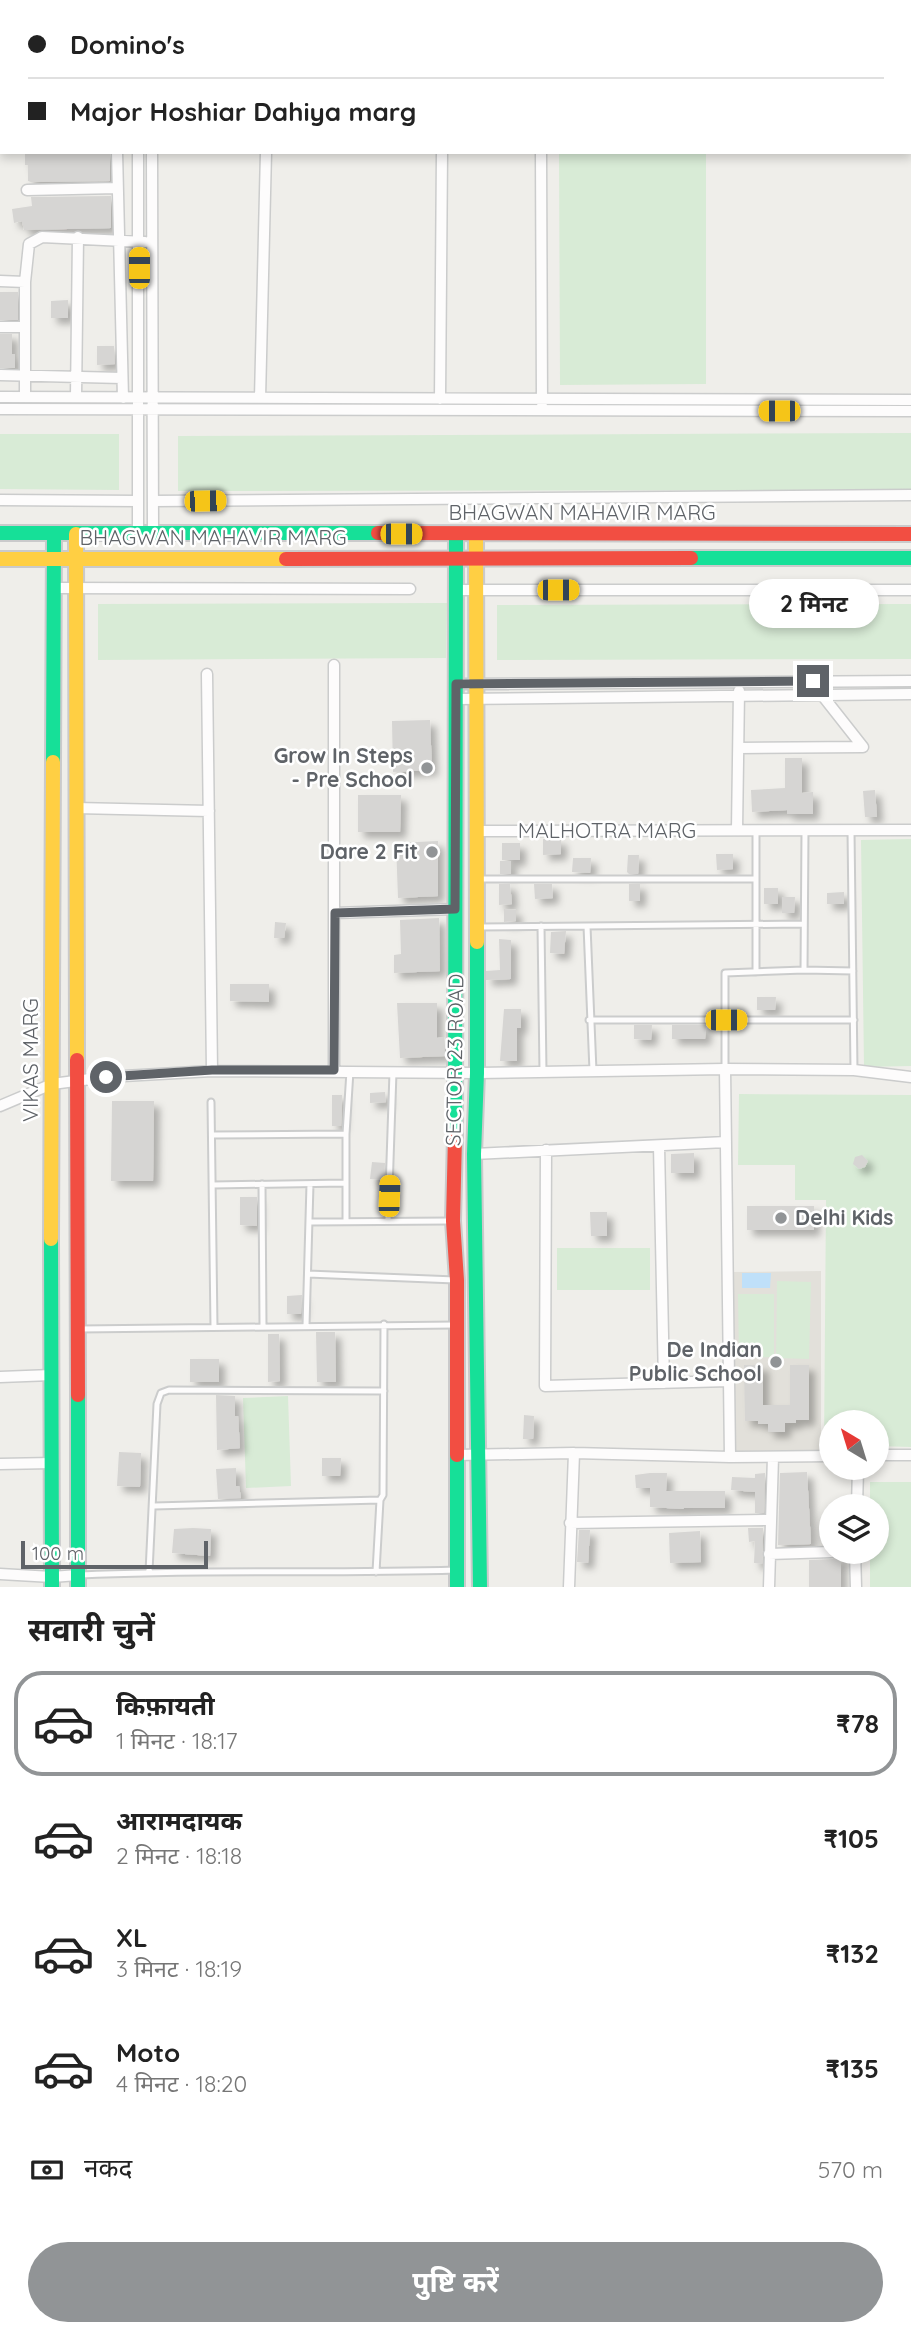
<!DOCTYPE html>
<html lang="hi">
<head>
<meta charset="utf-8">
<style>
	:root { --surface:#fff; --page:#f2f2f2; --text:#222; --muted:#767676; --line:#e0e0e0; --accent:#919496 }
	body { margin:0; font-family:Quicksand,"Noto Sans Devanagari",sans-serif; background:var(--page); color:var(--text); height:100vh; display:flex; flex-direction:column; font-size:26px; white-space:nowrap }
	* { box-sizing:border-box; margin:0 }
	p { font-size:23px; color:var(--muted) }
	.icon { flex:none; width:38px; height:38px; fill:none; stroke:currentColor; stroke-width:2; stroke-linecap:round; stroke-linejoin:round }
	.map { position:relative; height:1587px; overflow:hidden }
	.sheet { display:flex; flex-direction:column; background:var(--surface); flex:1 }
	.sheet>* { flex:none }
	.top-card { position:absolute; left:0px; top:0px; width:912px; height:154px; box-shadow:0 4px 10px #0003; display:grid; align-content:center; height:154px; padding:0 28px; background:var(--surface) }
	.needle { width:46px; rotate:322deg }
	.controls { position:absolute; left:819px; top:1410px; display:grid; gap:14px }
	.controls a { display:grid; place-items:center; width:70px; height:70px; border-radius:50%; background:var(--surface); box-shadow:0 4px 10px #0003; font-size:35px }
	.scale { position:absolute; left:21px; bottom:18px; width:187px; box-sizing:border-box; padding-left:7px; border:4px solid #5f6368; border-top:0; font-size:19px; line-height:24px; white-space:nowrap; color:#5f6368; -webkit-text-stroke:5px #fff; paint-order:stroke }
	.end { position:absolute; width:32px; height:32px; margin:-16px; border:9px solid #5f6368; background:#fff; box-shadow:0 0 0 4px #fff }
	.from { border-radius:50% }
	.bubble { position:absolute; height:49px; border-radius:24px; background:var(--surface); box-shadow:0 4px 10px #0003; font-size:23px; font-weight:700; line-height:49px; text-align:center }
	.car { position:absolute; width:21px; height:42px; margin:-21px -10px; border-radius:9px; box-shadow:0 0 5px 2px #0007; background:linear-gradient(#f5c518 24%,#345 0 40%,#f5c518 0 76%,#345 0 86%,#f5c518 0) }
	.top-card b { display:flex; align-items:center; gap:24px; height:66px; font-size:26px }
	.top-card b+b { border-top:2px solid var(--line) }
	.top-card i { width:18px; height:18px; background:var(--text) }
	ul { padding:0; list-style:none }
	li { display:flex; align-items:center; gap:21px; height:105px; margin:0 14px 10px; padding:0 14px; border:4px solid transparent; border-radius:28px }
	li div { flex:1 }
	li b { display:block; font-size:26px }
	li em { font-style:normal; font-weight:700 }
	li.active { border-color:var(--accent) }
	li>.icon { width:63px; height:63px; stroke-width:1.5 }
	h2 { padding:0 28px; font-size:32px; line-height:84px }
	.pay { display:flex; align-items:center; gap:18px; height:77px; padding:0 28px; font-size:26px }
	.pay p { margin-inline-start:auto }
	.action { display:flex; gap:14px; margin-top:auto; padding:14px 28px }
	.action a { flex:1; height:80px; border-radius:42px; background:var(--accent); color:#fff; font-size:28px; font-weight:700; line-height:80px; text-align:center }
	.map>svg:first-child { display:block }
	.education { fill:#e2e0da }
	.green { fill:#d8ebd6 }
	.water { fill:#bfe0f9 }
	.building { fill:#d6d5d3; filter:url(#shadow) }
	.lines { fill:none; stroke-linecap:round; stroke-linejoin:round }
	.lane-casing { stroke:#cbcccc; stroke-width:9 }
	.street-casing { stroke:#cbcccc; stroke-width:13 }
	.fast-casing { stroke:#cacacb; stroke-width:18 }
	.slow-casing { stroke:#cacacb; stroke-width:18 }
	.jam-casing { stroke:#cacacb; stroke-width:18 }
	.lane { stroke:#fdfcfc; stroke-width:5 }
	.street { stroke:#fdfcfc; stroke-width:10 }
	.fast { stroke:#16e098; stroke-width:14 }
	.slow { stroke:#ffcf43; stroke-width:14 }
	.jam { stroke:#f24e42; stroke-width:14 }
	.route { stroke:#5f6368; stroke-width:9 }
	.poi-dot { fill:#919496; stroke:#fff; stroke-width:2.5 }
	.labels { text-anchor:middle; stroke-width:5; stroke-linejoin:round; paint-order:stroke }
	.street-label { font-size:21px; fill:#5f6368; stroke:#fff }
	.poi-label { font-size:21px; font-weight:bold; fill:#5f6368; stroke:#fff; text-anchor:end }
</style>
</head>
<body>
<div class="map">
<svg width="911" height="1587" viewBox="0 0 911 1587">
	<defs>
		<filter id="shadow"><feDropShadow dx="6" dy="6" stdDeviation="3.5" flood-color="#0004"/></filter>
	</defs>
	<rect width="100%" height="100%" fill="#efeeea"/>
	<path class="education" d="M821 1271V1452L732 1453V1272Z"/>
	<path class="green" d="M167 0H525V2H167Z
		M559 152H706V384L560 385Z
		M911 433V490L178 491V436Z
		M0 434H119V490L0 489Z
		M447 603 446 658 98 660V604Z
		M911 604V659L497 660V605Z
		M911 839V1066L864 1067 861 840Z
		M739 1094 911 1095V1447L877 1446V1423H831V1446H824L826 1200H795V1165H738Z
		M557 1248H650V1290H557Z
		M777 1281 811 1282 809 1359 776 1358Z
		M738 1294H774V1357L739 1358Z
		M288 1396 291 1486 246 1488 243 1398Z
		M870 1482H911V1587H870V1552H877V1507H870Z"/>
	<path class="water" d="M742 1273H771L770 1288H742Z"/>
	<path class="building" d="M25 152H110V181L31 182 28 181V165H25Z
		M111 196V228L24 230 22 221 14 223 12 209 32 206 31 197Z
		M0 292H18V320H0Z
		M68 300V318H51V301Z
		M0 334H12V354H15V368H0Z
		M97 346H114L115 364 97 365Z
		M430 720 432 770 393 772 392 721Z
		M785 758H802V793L813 792V814H787V810L752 812 751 790 785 788Z
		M875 790 877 817H865L863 791Z
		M358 795H401L400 832H358Z
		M543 839H561V854L543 855Z
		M438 841V896L398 898 396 843Z
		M502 843H520V860H502Z
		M716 854H733V869L717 870Z
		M628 855H639L638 874H629L627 872Z
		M573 858H591L590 873 572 872Z
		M500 861H511V874H500Z
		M499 884H510L512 904 499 905Z
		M534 884H552L553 898 535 899Z
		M629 884H640V901H629Z
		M764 888H778V904H764Z
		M844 892V904H827V893Z
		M782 897H795L794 913H782Z
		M504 909 516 910V921L504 922Z
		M439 918 440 971 394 973V955L401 954 400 920Z
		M275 922 286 923 284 938H274Z
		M566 931 564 954 550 953 551 932Z
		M499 939 511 940V979L486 980V971L500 970Z
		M230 984H269V1002L230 1001Z
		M757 997H776L775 1010H757Z
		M397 1003H437V1038L444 1037 445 1056 400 1058Z
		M504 1009H521V1028H517V1061H500Z
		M634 1025H652L651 1040 634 1039Z
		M672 1025H706L705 1039H672Z
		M385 1092 386 1102 370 1103V1093Z
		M332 1095H342L341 1126H332Z
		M112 1101H154L153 1181H111Z
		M694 1153V1173H671V1154Z
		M862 1155 868 1161 865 1167 859 1169 853 1164 855 1157Z
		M372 1162 385 1163 384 1180 370 1179Z
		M240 1197H257V1226L240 1225Z
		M747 1206H814V1230H747Z
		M590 1212H607V1236H591Z
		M302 1295 301 1314H287V1296Z
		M316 1332H335L336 1382H317Z
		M268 1334H279L280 1381 268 1382Z
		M190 1359H219V1382H190Z
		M744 1365H763V1405H790V1365H809V1420H796V1423H785V1432H768V1424H758V1421H745Z
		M216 1395 235 1396V1416H238L240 1448 217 1450Z
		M524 1415 534 1416 533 1439H523Z
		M119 1452 141 1453 140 1487 117 1486Z
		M322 1458H341L340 1476H322Z
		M236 1468V1486H239L241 1498 218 1499 216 1469Z
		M807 1472 811 1544 778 1545 780 1473Z
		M650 1473H667L666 1491H725V1508H684L683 1509 650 1507V1488H636L635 1475Z
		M765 1473 764 1513H755V1492L731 1490 732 1477 755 1478V1474Z
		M193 1528 211 1529 210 1556 172 1553 174 1529Z
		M748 1528H763L762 1564 754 1563 755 1541 749 1542Z
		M579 1530H590L588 1563 577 1562Z
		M700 1531 701 1562 670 1563 669 1533Z
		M838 1555H841V1587H809V1560L832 1559Z"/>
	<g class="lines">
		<defs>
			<path id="lane" d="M851 831 854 1070
				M756 832V972
				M479 879H756
				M541 926 543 1072
				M587 926 593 1071
				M480 927 803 924
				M804 970 805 831
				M589 1020H854
				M725 1069V973L804 970 853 971
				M211 1102 214 1327
				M212 1135 346 1134
				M262 1184 263 1326
				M213 1185 345 1183
				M346 1220V1134L350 1071
				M388 1220 393 1072
				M310 1222 450 1221
				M308 1274 455 1280
				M306 1326 310 1184
				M80 1329 455 1325
				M154 1506 380 1500
				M149 1572 157 1404 161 1393 169 1390 384 1391
				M376 1572 380 1500 383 1495 384 1324
				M81 1575C206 1569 331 1574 456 1570"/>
			<path id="street" d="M25 0V2
				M139 0V2
				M540 0V2
				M72 2V0
				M114 2V0
				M153 2V0
				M0 14H2
				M910 23H911
				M0 58H2
				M117 152 123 398
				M152 152 153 534
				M541 152 542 403
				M27 190 117 188
				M0 281 25 282
				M0 327H25
				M0 375 122 378
				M0 397 911 400
				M25 397V282L29 244 42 237 145 242
				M76 397 78 237
				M260 398 266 152
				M440 399 442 152
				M0 409 911 411
				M0 500 138 501
				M153 501 911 495
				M138 534V152
				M54 588 410 589
				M456 590H911
				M207 674 212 1071
				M456 684 911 681
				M456 699 911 694
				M739 748 863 747 822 695
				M76 808 209 811
				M737 830 739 691
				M477 831 911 830
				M335 913 455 909
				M725 1069 730 1457
				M334 1070V665
				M0 1106 52 1084 106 1077 212 1071 477 1073 725 1069 854 1070 911 1077
				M659 1146 664 1383
				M546 1150 545 1386 729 1381
				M474 1154 726 1142
				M0 1377 52 1375
				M457 1455 574 1453 730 1457 831 1456
				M877 1455H911
				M0 1464 52 1463
				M857 1507 858 1468
				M570 1523 769 1520
				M855 1552 856 1587
				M769 1554 831 1552
				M0 1574 52 1577 78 1575
				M569 1587 574 1453
				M769 1587 773 1457"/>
			<path id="fast" d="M0 533H378
				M691 558H911
				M53 762 54 533
				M477 942V1073L474 1154 480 1587
				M455 1136 456 534
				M51 1239 52 1587
				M78 1395V1587
				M457 1455V1587"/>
			<path id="slow" d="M76 534 77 1060
				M476 534 477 942
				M0 559H286
				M51 1239 53 762"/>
			<path id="jam" d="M378 533 911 534
				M286 559 691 558
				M77 1060 78 1395
				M455 1136 453 1221 457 1280V1455"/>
		</defs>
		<use href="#lane" class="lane-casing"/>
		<use href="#street" class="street-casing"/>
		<use href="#fast" class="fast-casing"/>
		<use href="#slow" class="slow-casing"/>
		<use href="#jam" class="jam-casing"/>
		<use href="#lane" class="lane"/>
		<use href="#street" class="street"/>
		<use href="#fast" class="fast"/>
		<use href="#slow" class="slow"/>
		<use href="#jam" class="jam"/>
	</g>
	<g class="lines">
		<path class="route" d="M106 1077 212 1070H334L335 913 455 909 456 684 813 681"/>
	</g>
	<g class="poi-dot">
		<circle cx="427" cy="768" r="7"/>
		<circle cx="432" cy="852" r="7"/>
		<circle cx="781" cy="1218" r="7"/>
		<circle cx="776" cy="1362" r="7"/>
	</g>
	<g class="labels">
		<g class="street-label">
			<text x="582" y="520">BHAGWAN MAHAVIR MARG</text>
			<text x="213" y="545">BHAGWAN MAHAVIR MARG</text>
			<text x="607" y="838">MALHOTRA MARG</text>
			<text transform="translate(31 1060) rotate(-90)" y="7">VIKAS MARG</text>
			<text transform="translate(455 1060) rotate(-89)" y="7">SECTOR 23 ROAD</text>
		</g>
		<g class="poi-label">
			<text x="413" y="763">Grow In Steps<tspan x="413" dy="24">- Pre School</tspan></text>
			<text x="418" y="859">Dare 2 Fit</text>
			<text x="795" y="1225" text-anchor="start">Delhi Kids</text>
			<text x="762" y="1357">De Indian<tspan x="762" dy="24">Public School</tspan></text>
		</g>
	</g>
</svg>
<div class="controls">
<a><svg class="needle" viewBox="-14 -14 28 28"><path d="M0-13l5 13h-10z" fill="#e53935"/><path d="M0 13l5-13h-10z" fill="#767676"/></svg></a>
<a><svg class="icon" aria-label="layers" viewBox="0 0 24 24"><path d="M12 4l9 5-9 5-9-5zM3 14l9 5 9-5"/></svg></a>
</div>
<div class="scale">100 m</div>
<i class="end from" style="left:106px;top:1077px"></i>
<i class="end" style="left:813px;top:681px"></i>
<div class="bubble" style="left:749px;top:579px;width:130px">2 मिनट</div>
<i class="car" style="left:139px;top:268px;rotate:0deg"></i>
<i class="car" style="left:779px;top:411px;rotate:270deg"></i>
<i class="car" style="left:205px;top:501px;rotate:89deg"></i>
<i class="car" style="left:401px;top:534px;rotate:90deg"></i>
<i class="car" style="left:558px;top:590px;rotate:90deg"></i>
<i class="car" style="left:726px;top:1020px;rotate:90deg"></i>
<i class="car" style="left:389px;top:1196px;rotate:2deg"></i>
<div class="top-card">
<b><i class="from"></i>Domino's</b>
<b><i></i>Major Hoshiar Dahiya marg</b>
</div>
</div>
<section class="sheet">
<h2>सवारी चुनें</h2>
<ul>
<li class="active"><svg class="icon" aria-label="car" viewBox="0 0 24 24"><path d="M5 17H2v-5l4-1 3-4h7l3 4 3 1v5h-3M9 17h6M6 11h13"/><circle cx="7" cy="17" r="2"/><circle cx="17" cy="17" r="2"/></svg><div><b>किफ़ायती</b><p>1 मिनट · 18:17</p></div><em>₹78</em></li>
<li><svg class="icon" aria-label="car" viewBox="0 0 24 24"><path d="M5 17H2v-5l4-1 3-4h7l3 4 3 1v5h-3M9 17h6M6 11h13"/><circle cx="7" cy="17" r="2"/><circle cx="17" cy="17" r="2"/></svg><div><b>आरामदायक</b><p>2 मिनट · 18:18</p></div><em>₹105</em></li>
<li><svg class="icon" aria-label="car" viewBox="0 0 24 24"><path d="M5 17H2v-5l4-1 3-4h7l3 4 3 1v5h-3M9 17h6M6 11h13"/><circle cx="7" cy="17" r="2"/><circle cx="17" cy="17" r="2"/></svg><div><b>XL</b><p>3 मिनट · 18:19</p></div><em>₹132</em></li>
<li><svg class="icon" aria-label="car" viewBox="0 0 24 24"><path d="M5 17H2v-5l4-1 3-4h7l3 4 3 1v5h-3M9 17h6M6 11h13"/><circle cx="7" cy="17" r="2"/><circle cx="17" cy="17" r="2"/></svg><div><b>Moto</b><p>4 मिनट · 18:20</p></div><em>₹135</em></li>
</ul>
<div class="pay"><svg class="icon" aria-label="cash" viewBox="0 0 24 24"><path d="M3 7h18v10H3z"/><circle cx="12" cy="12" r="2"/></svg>नकद<p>570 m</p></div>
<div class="action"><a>पुष्टि करें</a></div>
</section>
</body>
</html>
